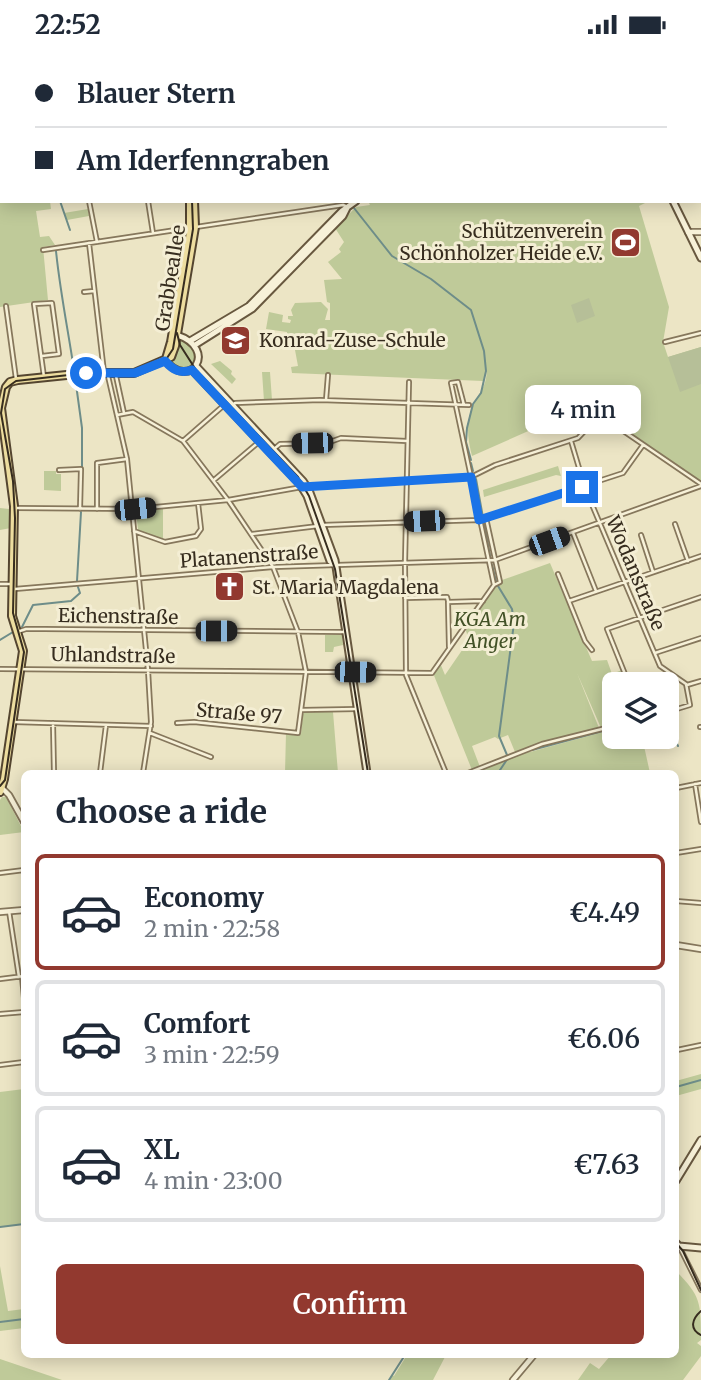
<!DOCTYPE html>
<html lang="en">
<head>
<meta charset="utf-8">
<style>
	:root { --surface:#fff; --page:#f6f6f7; --text:#1f2937; --muted:#747a83; --line:#e0e1e3; --accent:#92392f }
	body { margin:0; font-family:Merriweather,serif; background:var(--page); color:var(--text); height:100vh; display:flex; flex-direction:column; font-size:26px; white-space:nowrap }
	* { box-sizing:border-box; margin:0 }
	p { font-size:23px; color:var(--muted) }
	.icon { flex:none; width:38px; height:38px; fill:none; stroke:currentColor; stroke-width:2; stroke-linecap:round; stroke-linejoin:round }
	.map { position:relative; flex:1; overflow:hidden }
	.drawer { position:absolute; left:21px; top:721px; width:658px; height:588px; display:flex; flex-direction:column; background:var(--surface); border-radius:10px; box-shadow:0 4px 18px #0003 }
	.drawer>* { flex:none }
	.hud { position:absolute; left:0px; top:0px; width:702px; height:154px; box-shadow:0 4px 18px #0003; display:grid; align-content:center; height:154px; padding:0 35px; background:var(--surface) }
	.fabs { position:absolute; left:602px; top:623px; display:grid; gap:14px }
	.fabs a { display:grid; place-items:center; width:77px; height:77px; border-radius:10px; background:var(--surface); box-shadow:0 4px 18px #0003; font-size:35px }
	.end { position:absolute; width:32px; height:32px; margin:-16px; border:9px solid #1a73e8; background:#fff; box-shadow:0 0 0 4px #fff }
	.from { border-radius:50% }
	.bubble { position:absolute; height:49px; border-radius:10px; background:var(--surface); box-shadow:0 4px 18px #0003; font-size:23px; font-weight:600; line-height:49px; text-align:center }
	.car { position:absolute; width:21px; height:42px; margin:-21px -10px; border-radius:9px; box-shadow:0 0 5px 2px #0007; background:linear-gradient(#222 24%,#8ab4d8 0 40%,#222 0 76%,#8ab4d8 0 86%,#222 0) }
	.hud b { display:flex; align-items:center; gap:24px; height:66px; font-size:26px }
	.hud b+b { border-top:2px solid var(--line) }
	.hud i { width:18px; height:18px; background:var(--text) }
	ul { padding:0; list-style:none }
	li { display:flex; align-items:center; gap:21px; height:116px; margin:0 14px 10px; padding:0 21px; border:4px solid var(--line); border-radius:10px }
	li div { flex:1 }
	li b { display:block; font-size:26px }
	li em { font-style:normal; font-weight:600 }
	li.selected { border-color:var(--accent) }
	li>.icon { width:63px; height:63px; stroke-width:1.5 }
	h2 { padding:0 35px; font-size:32px; line-height:84px }
	.primary-button { display:flex; gap:14px; margin-top:auto; padding:14px 35px }
	.primary-button a { flex:1; height:80px; border-radius:10px; background:var(--accent); color:#fff; font-size:28px; font-weight:600; line-height:80px; text-align:center }
	.status { display:flex; justify-content:space-between; align-items:center; height:49px; padding:0 35px; background:var(--surface); direction:ltr }
	.status svg { height:19px; fill:currentColor }
	.map>svg:first-child { display:block }
	.green { fill:#bfca99 }
	.cemetery { fill:#b6bf98 }
	.lines { fill:none; stroke-linecap:round; stroke-linejoin:round }
	.stream { stroke:#6e8d89; stroke-width:2 }
	.minor-casing { stroke:#86775c; stroke-width:6 }
	.tertiary-casing { stroke:#86775c; stroke-width:8 }
	.secondary-casing { stroke:#68583f; stroke-width:9 }
	.primary-casing { stroke:#544530; stroke-width:10 }
	.minor { stroke:#f7f1d8; stroke-width:2.5 }
	.tertiary { stroke:#f7f1d8; stroke-width:4.5 }
	.secondary { stroke:#f7f1d8; stroke-width:5 }
	.primary { stroke:#eddd9f; stroke-width:6 }
	.tram { stroke:#372d1f; stroke-width:2 }
	.rail { stroke:#372d1f; stroke-width:2; stroke-dasharray:12 12; stroke-linecap:butt }
	.route { stroke:#1a73e8; stroke-width:9 }
	.labels { text-anchor:middle; stroke-width:6; stroke-linejoin:round; paint-order:stroke }
	.poi-label { font-size:19px; fill:#372d1f; stroke:#f4eed4; text-anchor:start }
	.street-label { font-size:19px; fill:#372d1f; stroke:#f4eed4 }
	.park-label { font-size:19px; font-style:italic; fill:#435227; stroke:#f4eed4 }
</style>
</head>
<body>
<div class="status"><b>22:52</b><svg viewBox="0 0 49 12"><path d="M0 12V9h3v3zM5 12V6h3v6zM10 12V3h3v9zM15 12V0h3v12zM26 1h20v11H26zM47 4h2v5h-2z"/></svg></div>
<div class="map">
<svg width="701" height="1331" viewBox="0 0 701 1331">
	<rect width="100%" height="100%" fill="#ece5c5"/>
	<path class="green" d="M0 147 2 152H50L51 160 36 162 40 188 49 187 55 196 43 198 48 251 0 258Z
		M368 152H649L639 157 669 258 663 293 668 308 701 298V433L556 337 585 357 472 407C468 391 465 373 473 357 480 341 486 340 487 320L483 332 292 324 291 318 298 317 295 301H287V283L266 280 269 263 283 266 282 273 290 274 291 271 288 270V267H293L291 261 295 254 321 253 328 260 325 271H330V254L327 253 324 231 342 230 328 213 341 203 339 200 344 193 335 179 356 158 370 156Z
		M88 160 89 167 67 171 64 164Z
		M178 289 193 297 198 308 193 318 182 322 169 312Z
		M220 312 232 322 231 325 236 330 232 335 211 315Z
		M262 323H270L272 351 264 352Z
		M558 417 561 427 556 426 484 448 483 441Z
		M44 422H56V425H61V442L44 441Z
		M0 459 9 460 11 479 0 481Z
		M163 460V491L138 481 136 462Z
		M550 514 592 612 607 611 612 625 622 621 627 635H614V676L601 679 577 624 599 679 543 693 515 703 508 686 498 690 495 688 472 697 480 718 472 721 433 624 440 614 445 626 469 591 465 579 495 537 502 534V531Z
		M325 586H342L343 596 334 598 333 603H325Z
		M305 663H333L338 724H285L286 684 301 685 303 665Z
		M614 680V688H642L650 724H474L528 701 530 703Z
		M2 748H6L24 783 0 786V751Z
		M701 1025V1040L676 1047V1032Z
		M24 1040V1175L0 1178V1043Z
		M0 1217 8 1262 24 1260V1279L0 1282Z
		M676 1222C701 1247 701 1254 701 1291L697 1294 701 1297V1307L683 1331H578L590 1314 599 1320 611 1306H676Z
		M407 1306H446L433 1331H389L392 1326 394 1327Z
		M0 1310 62 1331H0Z"/>
	<path class="cemetery" d="M429 0H577L578 2H427Z
		M589 249 595 267 577 274 571 256Z
		M701 298V335L680 343 668 308Z"/>
	<g class="lines">
		<path class="stream" d="M160 0V2
			M0 103 2 111
			M60 152 70 181
			M354 159 392 207 431 230 471 261 484 302 486 322 481 344 473 355 467 379 466 393 471 411
			M56 202C60 242 68 281 74 321
			M75 328 82 379V457
			M471 414 473 422
			M476 430 490 507
			M492 516 496 532
			M77 532 81 463
			M498 537 512 560 514 574 499 687 507 706
			M22 578 33 556 71 552 80 544 78 538
			M0 591 13 583
			M667 675 678 697
			M532 701 614 679
			M498 724 508 709
			M676 1038 701 1031
			M0 1178 24 1175
			M0 1273 24 1270
			M389 1331 405 1306"/>
		<defs>
			<path id="minor" d="M30 0V2
				M142 0V2
				M253 0 255 2
				M586 0 588 2
				M0 1 6 0
				M397 2 399 0
				M0 31H2
				M0 91 2 90
				M700 140H701
				M89 152 97 193
				M148 152 153 184
				M196 178 343 156 348 158
				M89 194 104 323
				M43 201 189 179
				M84 243 94 242
				M6 257 16 330
				M665 293 701 284
				M42 307 59 305
				M108 327 127 410 148 621 151 673 143 724
				M116 327 124 364
				M44 328 34 255 52 254 59 305
				M409 333 405 514 406 626 446 724
				M326 351 328 326
				M233 356 235 354 320 351 469 356
				M464 356 458 333 451 334 494 536
				M117 366 133 363 183 392 228 451 273 518 298 583 306 623 298 684 194 673 177 674
				M183 392 223 357
				M571 392 585 439 660 617 686 635 690 656 667 663
				M274 400 280 395 327 394 341 389 407 392
				M59 421 81 420 80 460
				M214 431 260 392
				M309 437 471 428 495 416 578 389 600 366 701 435
				M16 459 135 460 228 451 302 438
				M97 460V414L127 410
				M675 475 688 512
				M322 476 479 471 623 424 643 396
				M134 482 165 493 196 487 201 480 198 454
				M573 484 596 542
				M252 485 318 477
				M641 486 653 523
				M558 525 585 592 592 601
				M0 535H11
				M15 540 273 518 495 511 701 437
				M342 542 405 541
				M405 549 447 548 448 552
				M569 552 701 507
				M448 553 449 598
				M448 553 483 552
				M17 583 26 580H44L345 583
				M655 604 701 589
				M0 620 432 624 494 536 500 533 486 469
				M629 635 607 580 701 548
				M687 636 701 632
				M302 661 357 660
				M14 673 151 677
				M53 674 54 724
				M700 678H701
				M150 684 211 708
				M100 724 106 676
				M468 724 542 695 614 677
				M695 735 701 773
				M676 739 701 734
				M676 804 701 800
				M0 824 24 821
				M676 852 701 854
				M9 862 19 928
				M22 928 24 949
				M0 930 24 927
				M0 965 24 963
				M677 1001 701 996
				M0 1016 24 1013
				M679 1197 701 1241"/>
			<path id="tertiary" d="M688 183H701
				M1 738 9 746 24 773
				M0 863 24 861
				M676 896 701 900
				M513 1331 534 1306"/>
			<path id="secondary" d="M320 0 322 2
				M326 0 328 2
				M700 99 701 97
				M673 152 701 209
				M190 292 249 257 342 162 356 152
				M195 296 252 260 343 167 347 159
				M165 311C190 343 219 300 177 286
				M196 317 303 432 309 441 335 511 367 724
				M192 321 299 434 307 447 330 512 334 515
				M676 1132 701 1091
				M676 1194 679 1197 701 1199"/>
			<path id="primary" d="M212 2 213 0
				M166 310 171 293 190 183V152
				M0 743 4 730 23 602 12 567 14 457 1 359 6 338 10 333 18 331 86 324H134L171 308 175 297 195 178 194 152"/>
		</defs>
		<use href="#minor" class="minor-casing"/>
		<use href="#tertiary" class="tertiary-casing"/>
		<use href="#secondary" class="secondary-casing"/>
		<use href="#primary" class="primary-casing"/>
		<use href="#minor" class="minor"/>
		<use href="#tertiary" class="tertiary"/>
		<use href="#secondary" class="secondary"/>
		<use href="#primary" class="primary"/>
		<path class="tram" d="M670 0 671 2
			M209 2V0
			M700 39 701 40
			M177 284 180 296 196 321 298 428 309 447 335 520 368 724
			M0 737 5 731 24 603 13 564 15 469 13 432 1 364 5 340 16 332 86 324H137L165 312 173 300 193 180 192 152
			M676 1194 683 1202 701 1241
			M701 1262C692 1270 689 1280 701 1286"/>
		<path class="rail" d="M663 0 665 2
			M700 48 701 49"/>
	</g>
	<g class="lines">
		<path class="route" d="M86 324H135L165 312C173 321 180 325 192 321L302 438 471 428 479 471 582 438"/>
	</g>
	<defs>
		<symbol id="stadium-square" viewBox="-11 -11 22 22"><rect x="-9" y="-9" width="18" height="18" rx="4" fill="#92392f" stroke="#f4eed4"/><path d="M0-5a6.5 5 0 1 0 0 10a6.5 5 0 1 0 0-10ZM-3.5-1.8h7v3.6h-7Z" fill="#fff"/></symbol>
		<symbol id="university-square" viewBox="-11 -11 22 22"><rect x="-9" y="-9" width="18" height="18" rx="4" fill="#92392f" stroke="#f4eed4"/><path d="M0-5L7-2L0 1L-7-2ZM-4 1L0 2.5L4 1V4Q0 6-4 4Z" fill="#fff"/></symbol>
		<symbol id="church-square" viewBox="-11 -11 22 22"><rect x="-9" y="-9" width="18" height="18" rx="4" fill="#92392f" stroke="#f4eed4"/><path d="M-1.2-6h2.4v3.5h3.3v2.4h-3.3V6h-2.4V-.1h-3.3v-2.4h3.3Z" fill="#fff"/></symbol>
	</defs>
	<g fill-rule="evenodd">
		<use href="#stadium-square" x="608" y="176" width="35" height="35"/>
		<use href="#university-square" x="218" y="274" width="35" height="35"/>
		<use href="#church-square" x="212" y="520" width="35" height="35"/>
	</g>
	<g class="labels">
		<g class="poi-label">
			<text x="603" y="189" text-anchor="end">Schützenverein<tspan x="603" dy="22">Schönholzer Heide e.V.</tspan></text>
			<text x="259" y="298">Konrad-Zuse-Schule</text>
			<text x="252" y="545">St. Maria Magdalena</text>
		</g>
		<g class="street-label">
			<text transform="translate(170 229) rotate(-81)" y="7">Grabbeallee</text>
			<text transform="translate(249 507) rotate(-4)" y="7">Platanenstraße</text>
			<text transform="translate(636 524) rotate(67)" y="7">Wodanstraße</text>
			<text transform="translate(118 567) rotate(1)" y="7">Eichenstraße</text>
			<text transform="translate(113 606) rotate(1)" y="7">Uhlandstraße</text>
			<text transform="translate(239 664) rotate(5)" y="7">Straße 97</text>
		</g>
		<g class="park-label">
			<text x="490" y="577">KGA Am<tspan x="490" dy="22">Anger</tspan></text>
		</g>
	</g>
</svg>
<div class="fabs">
<a><svg class="icon" aria-label="layers" viewBox="0 0 24 24"><path d="M12 4l9 5-9 5-9-5zM3 14l9 5 9-5"/></svg></a>
</div>
<i class="end from" style="left:86px;top:324px"></i>
<i class="end" style="left:582px;top:438px"></i>
<div class="bubble" style="left:525px;top:336px;width:116px">4 min</div>
<i class="car" style="left:312px;top:394px;rotate:269deg"></i>
<i class="car" style="left:135px;top:460px;rotate:84deg"></i>
<i class="car" style="left:424px;top:472px;rotate:268deg"></i>
<i class="car" style="left:549px;top:492px;rotate:70deg"></i>
<i class="car" style="left:216px;top:582px;rotate:90deg"></i>
<i class="car" style="left:355px;top:623px;rotate:91deg"></i>
<div class="hud">
<b><i class="from"></i>Blauer Stern</b>
<b><i></i>Am Iderfenngraben</b>
</div>
<section class="drawer">
<h2>Choose a ride</h2>
<ul>
<li class="selected"><svg class="icon" aria-label="car" viewBox="0 0 24 24"><path d="M5 17H2v-5l4-1 3-4h7l3 4 3 1v5h-3M9 17h6M6 11h13"/><circle cx="7" cy="17" r="2"/><circle cx="17" cy="17" r="2"/></svg><div><b>Economy</b><p>2 min · 22:58</p></div><em>€4.49</em></li>
<li><svg class="icon" aria-label="car" viewBox="0 0 24 24"><path d="M5 17H2v-5l4-1 3-4h7l3 4 3 1v5h-3M9 17h6M6 11h13"/><circle cx="7" cy="17" r="2"/><circle cx="17" cy="17" r="2"/></svg><div><b>Comfort</b><p>3 min · 22:59</p></div><em>€6.06</em></li>
<li><svg class="icon" aria-label="car" viewBox="0 0 24 24"><path d="M5 17H2v-5l4-1 3-4h7l3 4 3 1v5h-3M9 17h6M6 11h13"/><circle cx="7" cy="17" r="2"/><circle cx="17" cy="17" r="2"/></svg><div><b>XL</b><p>4 min · 23:00</p></div><em>€7.63</em></li>
</ul>
<div class="primary-button"><a>Confirm</a></div>
</section>
</div>
</body>
</html>
